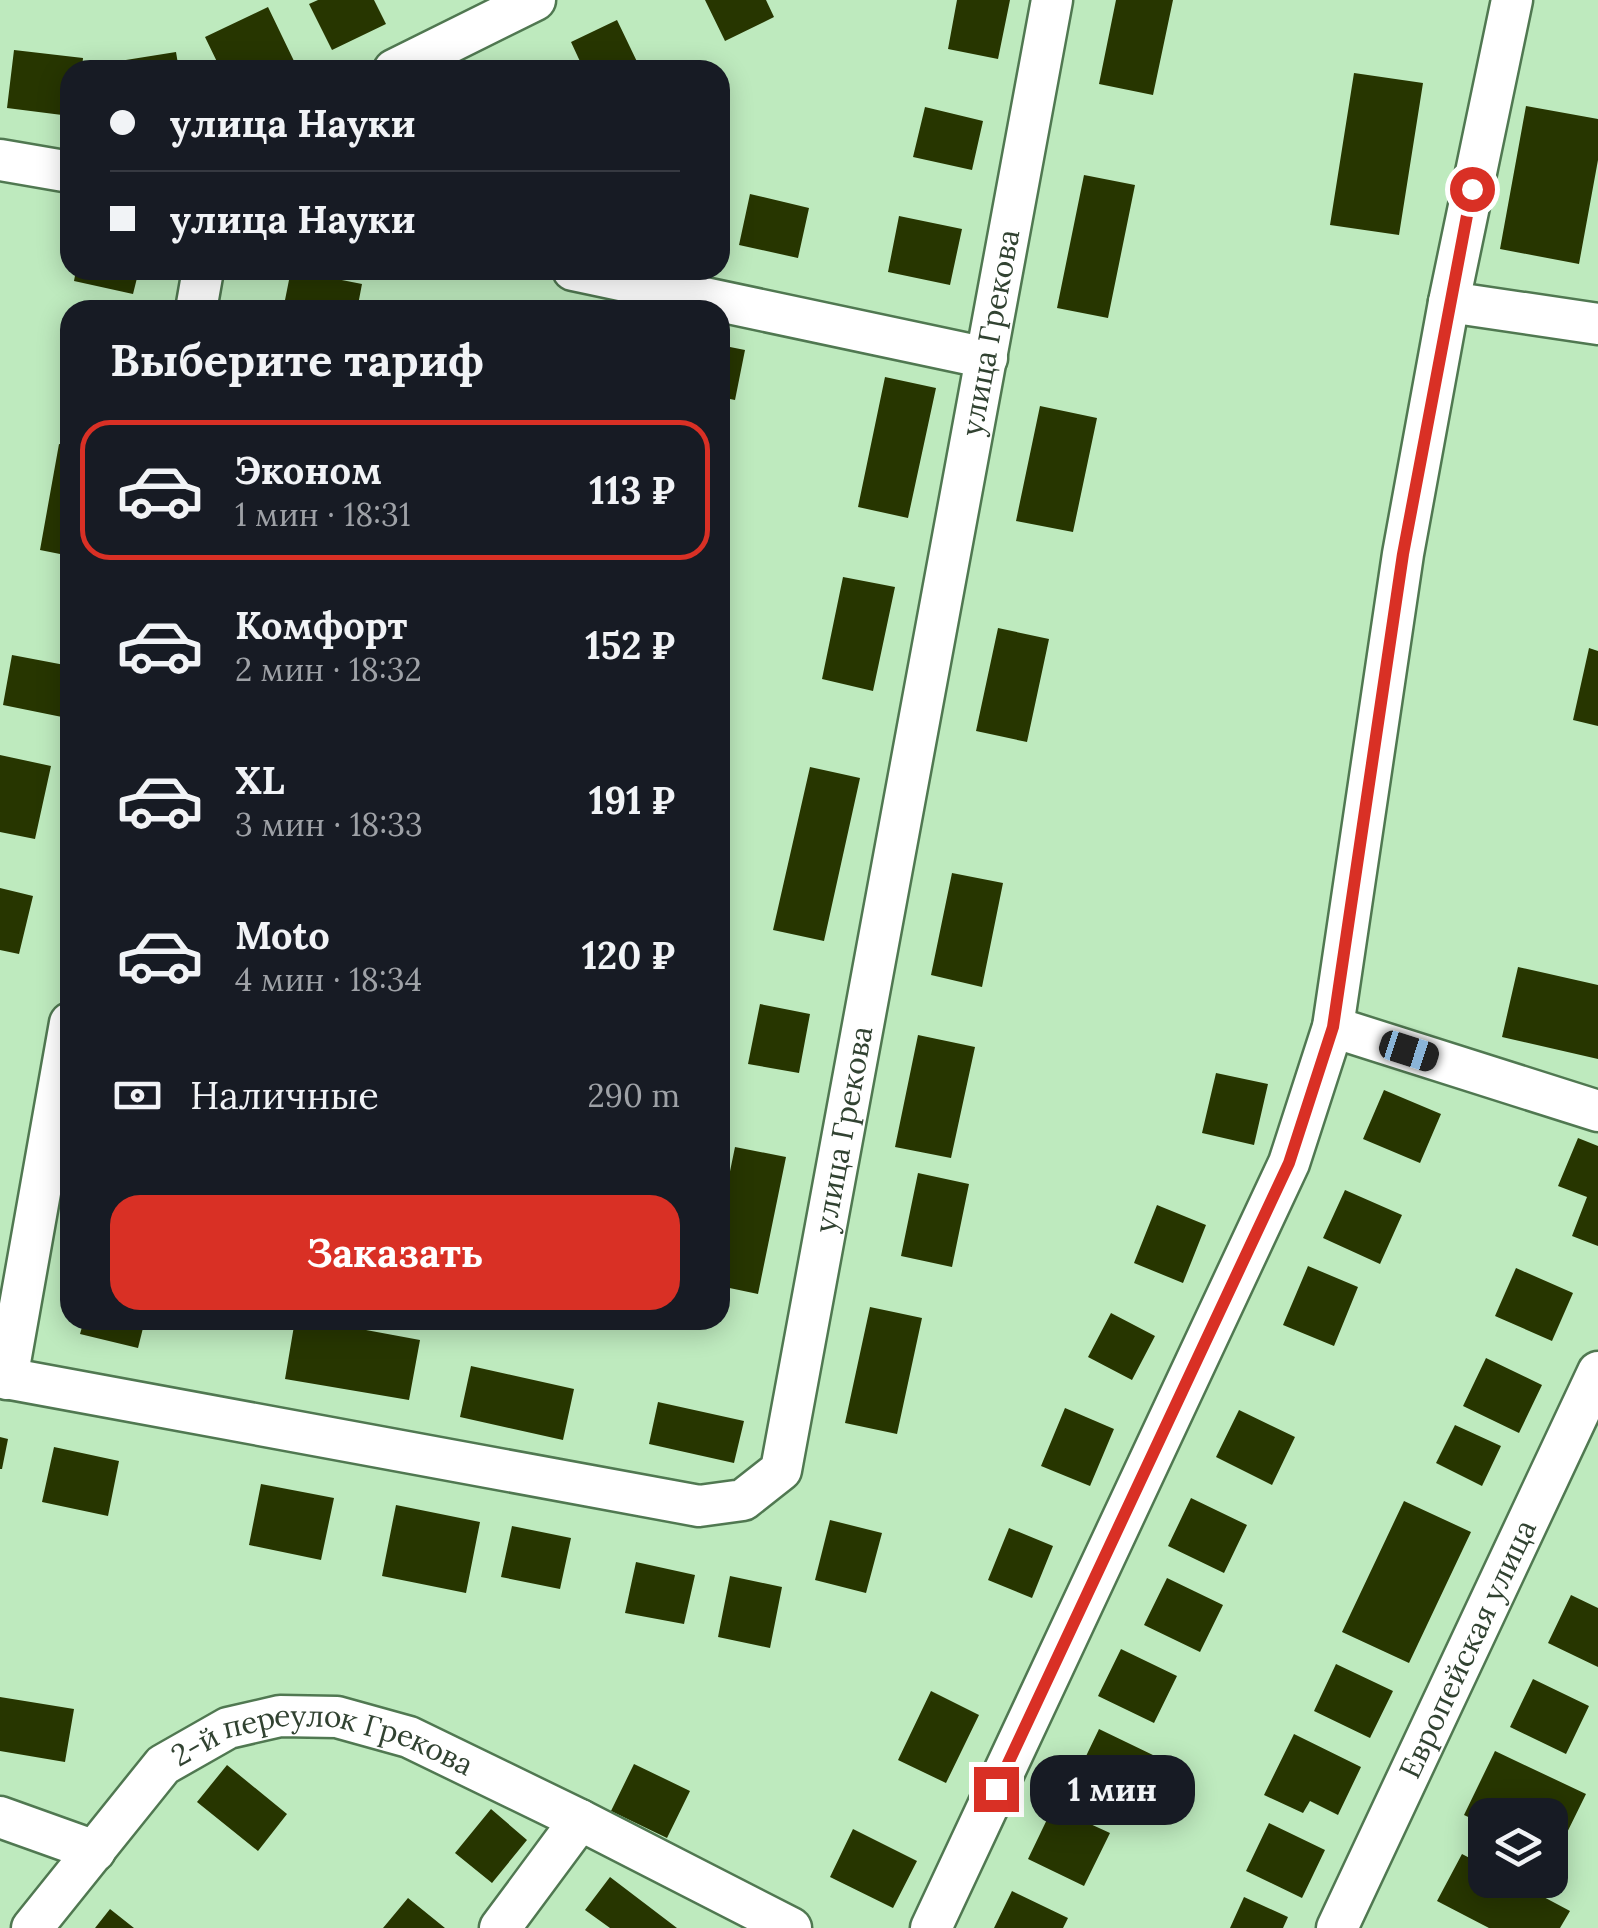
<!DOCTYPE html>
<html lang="ru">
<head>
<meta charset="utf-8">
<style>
	:root { --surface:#171b24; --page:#20242c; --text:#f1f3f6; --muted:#9ea1a6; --line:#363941; --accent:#d93025 }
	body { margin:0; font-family:Lora,serif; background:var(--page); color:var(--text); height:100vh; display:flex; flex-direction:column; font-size:38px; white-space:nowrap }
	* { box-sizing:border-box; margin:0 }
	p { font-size:32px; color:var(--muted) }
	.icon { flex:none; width:55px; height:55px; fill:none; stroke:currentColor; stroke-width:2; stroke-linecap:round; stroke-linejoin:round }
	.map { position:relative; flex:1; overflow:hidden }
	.details { position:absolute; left:60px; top:300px; width:670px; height:1030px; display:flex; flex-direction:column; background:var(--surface); border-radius:30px; box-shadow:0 5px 25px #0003 }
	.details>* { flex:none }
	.top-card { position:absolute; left:60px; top:60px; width:670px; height:220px; border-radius:30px; box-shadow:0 5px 25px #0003; display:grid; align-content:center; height:220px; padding:0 50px; background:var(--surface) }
	.tools { position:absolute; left:1468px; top:1798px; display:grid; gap:20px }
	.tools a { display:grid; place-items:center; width:100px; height:100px; border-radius:20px; background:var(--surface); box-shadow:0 5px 25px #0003; font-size:50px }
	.end { position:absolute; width:45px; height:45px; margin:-22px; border:12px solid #d93025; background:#fff; box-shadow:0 0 0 5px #fff }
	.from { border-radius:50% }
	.bubble { position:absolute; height:70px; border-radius:30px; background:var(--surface); box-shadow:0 5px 25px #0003; font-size:32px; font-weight:700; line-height:70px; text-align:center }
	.car { position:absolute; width:30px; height:60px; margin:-30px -15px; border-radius:12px; box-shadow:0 0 8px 2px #0007; background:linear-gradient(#222 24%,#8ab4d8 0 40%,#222 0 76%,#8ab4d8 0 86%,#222 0) }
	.top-card b { display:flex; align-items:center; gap:35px; height:95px; font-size:38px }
	.top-card b+b { border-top:2px solid var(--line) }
	.top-card i { width:25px; height:25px; background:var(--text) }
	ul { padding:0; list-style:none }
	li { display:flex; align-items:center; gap:30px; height:140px; margin:0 20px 15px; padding:0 30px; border:5px solid transparent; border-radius:30px }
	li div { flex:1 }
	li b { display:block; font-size:38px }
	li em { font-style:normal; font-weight:700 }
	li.current { border-color:var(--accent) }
	li>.icon { width:90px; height:90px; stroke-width:1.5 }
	h2 { padding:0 50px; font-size:45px; line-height:120px }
	.pay { display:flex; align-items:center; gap:25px; height:110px; padding:0 50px; font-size:38px }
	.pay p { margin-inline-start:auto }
	.button { display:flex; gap:20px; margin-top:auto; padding:20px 50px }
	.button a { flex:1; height:115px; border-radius:30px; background:var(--accent); color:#fff; font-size:40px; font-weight:700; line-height:115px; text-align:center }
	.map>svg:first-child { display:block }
	.building { fill:#273600 }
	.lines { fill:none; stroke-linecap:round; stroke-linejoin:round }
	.minor-casing { stroke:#507851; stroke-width:45 }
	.minor { stroke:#fff; stroke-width:40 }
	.route { stroke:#d93025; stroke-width:12 }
	.labels { text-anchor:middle; stroke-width:10; stroke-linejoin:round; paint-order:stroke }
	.street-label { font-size:30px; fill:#314231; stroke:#beeabe }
</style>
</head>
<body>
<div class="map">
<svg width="1598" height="1928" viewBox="0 0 1598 1928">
	<rect width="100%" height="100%" fill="#beeabe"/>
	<path class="building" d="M318 0H374L386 24 332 50 309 4Z
		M705 0H766L774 17 725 41Z
		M957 0H1010L998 59 948 49Z
		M1116 0H1173L1153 95 1099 84Z
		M268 7 294 61 274 70H221L205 37Z
		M617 20 641 70H584L571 42Z
		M14 50 83 58 82 70H70V116L7 108Z
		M176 52 179 70H108L107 63Z
		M1354 73 1423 83 1399 235 1330 225Z
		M1526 106 1598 119V160L1579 264 1500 249Z
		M925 107 983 121 972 170 913 157Z
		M1084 175 1135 185 1108 318 1057 308Z
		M750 194 809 208 798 258 739 245Z
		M899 216 962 229 950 285 888 272Z
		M76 270H139L133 294 74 281Z
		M291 270 362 284 357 310H283Z
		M720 345 745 350 735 400 720 397Z
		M68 362H70V391L63 389Z
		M885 377 936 388 908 518 858 507Z
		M1040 406 1097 418 1073 532 1016 521Z
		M59 444 70 446V556L40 550Z
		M843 577 895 587 873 691 822 679Z
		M998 628 1049 639 1027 742 976 731Z
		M1589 648 1598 651V726L1573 720Z
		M12 655 70 666 62 717 3 705Z
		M0 755 51 766 35 839 0 832Z
		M810 767 860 778 824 941 773 930Z
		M952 873 1003 883 982 987 931 975Z
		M0 888 33 896 19 954 0 950Z
		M1518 967 1598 985V1059L1502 1037Z
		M760 1004 810 1014 799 1073 748 1064Z
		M918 1035 975 1047 951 1158 895 1147Z
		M1216 1073 1268 1084 1254 1145 1202 1133Z
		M1384 1090 1441 1114 1420 1163 1363 1139Z
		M1578 1138 1598 1146V1246L1572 1236 1587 1197 1558 1186Z
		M735 1147 786 1157 758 1294 720 1286V1220Z
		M918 1173 969 1184 952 1267 901 1256Z
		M1345 1190 1402 1215 1380 1264 1323 1238Z
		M1157 1205 1206 1225 1183 1283 1134 1263Z
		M1308 1266 1358 1287 1334 1346 1283 1325Z
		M1516 1268 1573 1293 1552 1341 1495 1316Z
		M870 1307 922 1318 897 1434 845 1423Z
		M1111 1313 1155 1336 1132 1380 1088 1357Z
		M84 1320H145L138 1348 80 1334Z
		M295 1320H312L420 1340 409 1400 285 1379Z
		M1486 1358 1542 1385 1519 1433 1463 1406Z
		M471 1366 574 1389 563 1440 460 1417Z
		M658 1402 744 1421 734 1463 649 1444Z
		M1065 1408 1114 1429 1090 1486 1041 1466Z
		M1239 1410 1295 1437 1272 1485 1216 1457Z
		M1455 1425 1501 1446 1482 1486 1436 1463Z
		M0 1437 8 1439 2 1469H0Z
		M54 1447 119 1461 108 1516 42 1502Z
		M261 1484 334 1498 321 1560 249 1545Z
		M1191 1498 1247 1525 1224 1573 1168 1546Z
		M1404 1501 1471 1532 1409 1663 1342 1632Z
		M396 1505 480 1522 466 1593 382 1576Z
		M830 1520 882 1533 866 1593 815 1580Z
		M512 1526 571 1538 560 1589 501 1577Z
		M1009 1528 1053 1546 1032 1598 988 1580Z
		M636 1562 695 1575 684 1624 625 1613Z
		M730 1576 782 1587 770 1648 718 1637Z
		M1167 1578 1223 1605 1200 1652 1144 1625Z
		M1571 1595 1598 1608V1667L1548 1643Z
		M1121 1649 1177 1676 1154 1723 1098 1696Z
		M1336 1664 1393 1691 1370 1738 1314 1711Z
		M1533 1679 1589 1706 1566 1754 1510 1727Z
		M931 1691 979 1715 946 1783 898 1760Z
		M0 1697 74 1709 65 1762 0 1751Z
		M1099 1729 1155 1756 1132 1804 1076 1777Z
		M1294 1734 1361 1767 1338 1815 1310 1801 1303 1813 1264 1795Z
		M1495 1751 1586 1794 1554 1859 1550 1857V1815H1485V1825L1464 1815Z
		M634 1764 690 1791 667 1838 611 1811Z
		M227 1765 287 1814 258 1851 197 1802Z
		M1053 1807 1110 1833 1084 1886 1028 1859Z
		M491 1809 527 1840 492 1883 455 1853Z
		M1269 1823 1325 1850 1302 1898 1246 1871Z
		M853 1829 917 1861 893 1908 830 1877Z
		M1462 1854 1485 1866V1880H1512L1570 1911 1560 1928H1489L1437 1901Z
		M610 1877 677 1928H610L585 1910Z
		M1012 1891 1068 1918 1063 1928H994Z
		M1244 1897 1288 1917 1283 1928H1230Z
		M408 1898 445 1928H383Z
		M110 1909 134 1928H95Z"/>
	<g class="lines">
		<defs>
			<g id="minor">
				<path d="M394 70 535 0"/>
				<path d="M0 160 70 172"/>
				<path d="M573 270 987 358"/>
				<path d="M1449 302 1598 324"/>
				<path d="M196 310 203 270"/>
				<path d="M1333 1027 1598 1111"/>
				<path id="s1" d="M0 1377 699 1506 743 1500 781 1470 1052 0"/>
				<path d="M7 1379 70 1023"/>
				<path d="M0 1817 95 1851"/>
				<path id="s2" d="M32 1928 163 1765 228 1728 280 1716 337 1717 409 1737 580 1820 791 1928"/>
				<path d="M500 1928 580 1820"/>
				<path d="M931 1928 1289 1163 1333 1027 1403 554 1449 302 1512 0"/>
				<path id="s3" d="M1337 1928 1598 1372"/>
			</g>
		</defs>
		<use href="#minor" class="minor-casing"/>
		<use href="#minor" class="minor"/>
	</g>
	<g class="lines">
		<path class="route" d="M996 1789 1289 1163 1333 1027 1403 554 1472 189"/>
	</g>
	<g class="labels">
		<g class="street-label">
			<text dy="10" stroke="none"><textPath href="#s1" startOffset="1960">улица Грекова</textPath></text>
			<text dy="10" stroke="none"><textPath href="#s1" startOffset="1150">улица Грекова</textPath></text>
			<text dy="10" stroke="none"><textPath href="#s3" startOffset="308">Европейская улица</textPath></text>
			<text dy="10" stroke="none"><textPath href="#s2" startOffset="380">2-й переулок Грекова</textPath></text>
		</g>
	</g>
</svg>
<div class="tools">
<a><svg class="icon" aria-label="layers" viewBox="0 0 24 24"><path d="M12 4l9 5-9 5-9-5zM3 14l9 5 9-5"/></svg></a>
</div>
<i class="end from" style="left:1472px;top:189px"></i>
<i class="end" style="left:996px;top:1789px"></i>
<div class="bubble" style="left:1030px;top:1755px;width:165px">1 мин</div>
<i class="car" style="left:1409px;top:1051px;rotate:108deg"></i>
<div class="top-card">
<b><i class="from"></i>улица Науки</b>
<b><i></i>улица Науки</b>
</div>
<section class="details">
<h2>Выберите тариф</h2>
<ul>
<li class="current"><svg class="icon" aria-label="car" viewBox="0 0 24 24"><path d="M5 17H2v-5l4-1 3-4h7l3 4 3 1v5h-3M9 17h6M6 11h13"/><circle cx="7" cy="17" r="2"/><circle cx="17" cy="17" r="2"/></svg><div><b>Эконом</b><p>1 мин · 18:31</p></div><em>113 ₽</em></li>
<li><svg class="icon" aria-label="car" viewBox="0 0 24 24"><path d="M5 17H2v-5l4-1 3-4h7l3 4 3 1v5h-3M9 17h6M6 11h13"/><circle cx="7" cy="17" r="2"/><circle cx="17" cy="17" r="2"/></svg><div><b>Комфорт</b><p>2 мин · 18:32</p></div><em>152 ₽</em></li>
<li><svg class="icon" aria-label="car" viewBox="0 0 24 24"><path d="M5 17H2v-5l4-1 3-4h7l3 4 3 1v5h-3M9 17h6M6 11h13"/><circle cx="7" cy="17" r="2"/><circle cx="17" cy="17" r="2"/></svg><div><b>XL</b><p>3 мин · 18:33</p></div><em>191 ₽</em></li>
<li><svg class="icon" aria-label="car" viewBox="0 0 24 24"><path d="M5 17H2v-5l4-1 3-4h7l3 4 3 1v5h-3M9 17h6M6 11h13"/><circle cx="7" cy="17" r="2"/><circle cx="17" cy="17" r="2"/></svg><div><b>Moto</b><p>4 мин · 18:34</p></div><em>120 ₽</em></li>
</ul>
<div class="pay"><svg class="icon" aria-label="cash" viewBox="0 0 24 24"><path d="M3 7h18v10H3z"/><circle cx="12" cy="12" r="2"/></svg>Наличные<p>290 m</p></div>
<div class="button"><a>Заказать</a></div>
</section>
</div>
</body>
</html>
